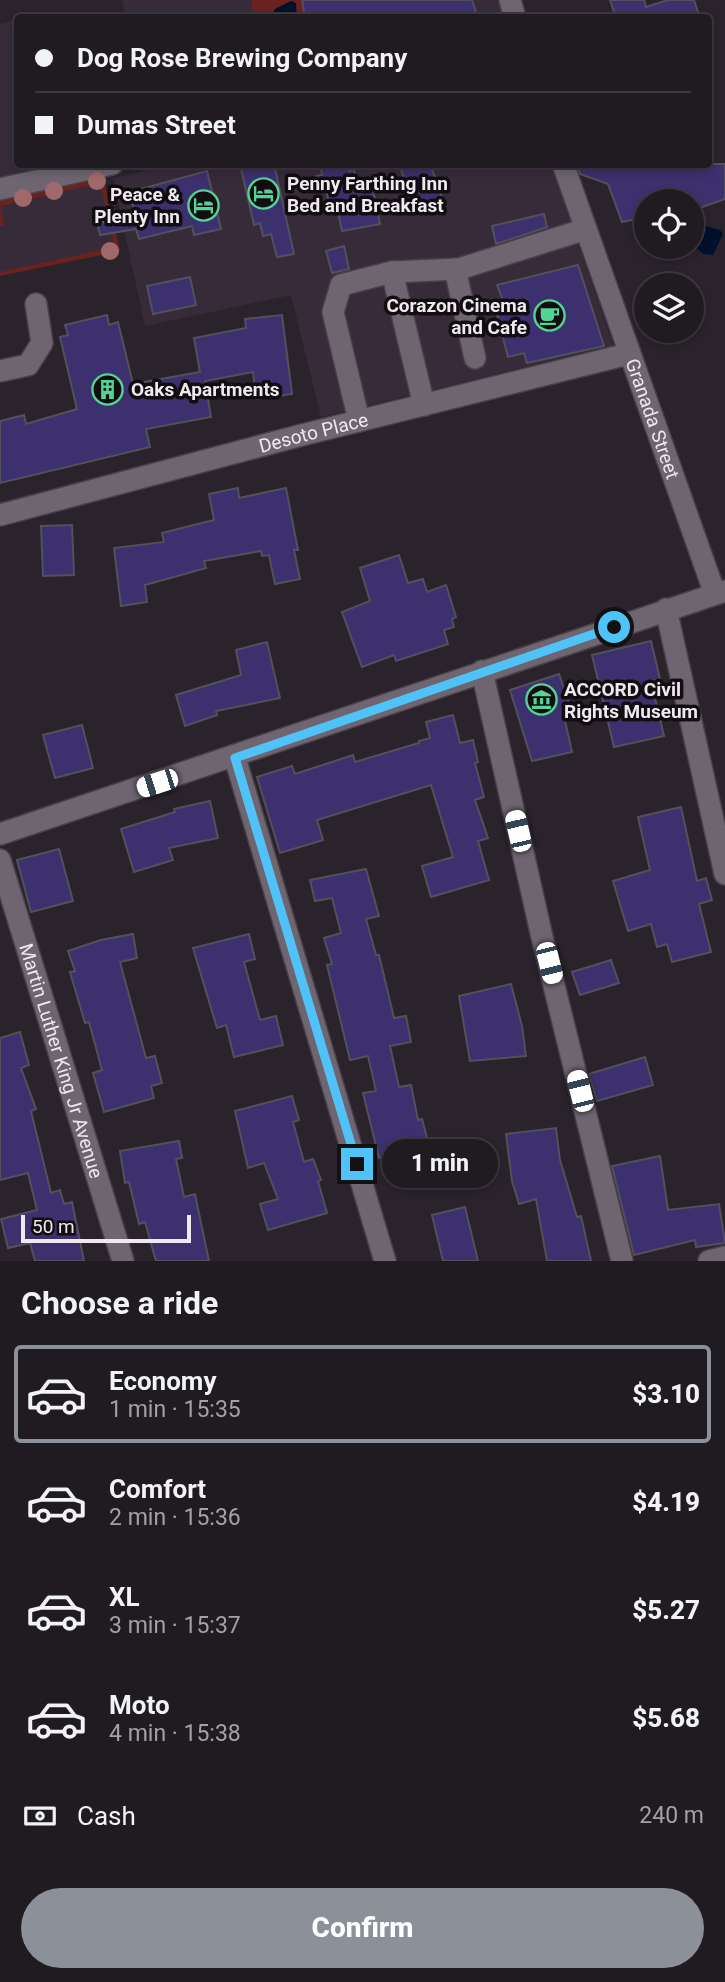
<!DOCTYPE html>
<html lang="en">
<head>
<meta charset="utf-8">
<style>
	:root { --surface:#201a21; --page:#28232a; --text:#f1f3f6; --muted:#a2a1a5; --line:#3d383f; --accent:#8c9099 }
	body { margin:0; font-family:Roboto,sans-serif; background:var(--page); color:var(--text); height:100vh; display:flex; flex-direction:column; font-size:26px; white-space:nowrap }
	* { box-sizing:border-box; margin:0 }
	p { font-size:23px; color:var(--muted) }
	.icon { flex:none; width:38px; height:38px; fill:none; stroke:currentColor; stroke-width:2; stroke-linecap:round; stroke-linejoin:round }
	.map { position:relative; height:1261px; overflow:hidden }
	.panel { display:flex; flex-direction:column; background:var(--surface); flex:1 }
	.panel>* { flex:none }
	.banner { position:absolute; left:14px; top:14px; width:698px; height:154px; border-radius:7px; box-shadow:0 4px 10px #0003,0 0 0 2px var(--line); display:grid; align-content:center; height:154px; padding:0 21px; background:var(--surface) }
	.tools { position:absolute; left:634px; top:189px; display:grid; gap:14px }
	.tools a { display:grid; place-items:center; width:70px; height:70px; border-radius:50%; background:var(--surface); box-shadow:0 4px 10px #0003,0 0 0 2px var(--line); font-size:35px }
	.scale { position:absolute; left:21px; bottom:18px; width:170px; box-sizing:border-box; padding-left:7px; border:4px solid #eee8ef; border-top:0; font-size:19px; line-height:24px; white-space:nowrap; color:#eee8ef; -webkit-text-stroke:5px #110d11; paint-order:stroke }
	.end { position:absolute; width:32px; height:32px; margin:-16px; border:9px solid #4fc3f7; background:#111; box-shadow:0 0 0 4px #111 }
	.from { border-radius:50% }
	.bubble { position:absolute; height:49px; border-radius:24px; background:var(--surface); box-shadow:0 4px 10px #0003,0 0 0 2px var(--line); font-size:23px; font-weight:800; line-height:49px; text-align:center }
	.car { position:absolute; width:21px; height:42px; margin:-21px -10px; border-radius:9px; box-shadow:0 0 5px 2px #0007; background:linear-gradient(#fff 24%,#345 0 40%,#fff 0 76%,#345 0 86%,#fff 0) }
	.banner b { display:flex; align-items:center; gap:24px; height:66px; font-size:26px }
	.banner b+b { border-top:2px solid var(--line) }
	.banner i { width:18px; height:18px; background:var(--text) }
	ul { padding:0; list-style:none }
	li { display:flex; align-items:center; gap:21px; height:98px; margin:0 14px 10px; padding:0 7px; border:4px solid transparent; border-radius:7px }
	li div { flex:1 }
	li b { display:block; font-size:26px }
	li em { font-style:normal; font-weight:800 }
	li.active { border-color:var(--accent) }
	li>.icon { width:63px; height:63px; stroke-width:1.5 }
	h2 { padding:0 21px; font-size:32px; line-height:84px }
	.pay { display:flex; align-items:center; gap:18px; height:77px; padding:0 21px; font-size:26px }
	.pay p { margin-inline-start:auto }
	.primary-button { display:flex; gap:14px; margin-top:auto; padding:14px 21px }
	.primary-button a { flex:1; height:80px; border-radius:42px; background:var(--accent); color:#fff; font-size:28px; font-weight:800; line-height:80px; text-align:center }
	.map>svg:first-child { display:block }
	.built { fill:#372b39 }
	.green { fill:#69221f }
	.water { fill:#00112c }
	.building { fill:#3c306e; stroke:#51505c; stroke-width:2 }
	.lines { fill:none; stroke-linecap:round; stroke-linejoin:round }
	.minor-casing { stroke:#484149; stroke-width:24 }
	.minor { stroke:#6e6570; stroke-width:21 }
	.tree { fill:#9e6968 }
	.route { stroke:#4fc3f7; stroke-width:9 }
	.labels { text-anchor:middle; stroke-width:7; stroke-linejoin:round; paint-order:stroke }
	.poi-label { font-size:19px; font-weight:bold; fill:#eee8ef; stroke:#110d11; text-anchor:start }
	.street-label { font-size:19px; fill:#eee8ef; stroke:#110d11 }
</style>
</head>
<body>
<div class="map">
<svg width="725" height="1261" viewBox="0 0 725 1261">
	<rect width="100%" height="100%" fill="#2a232c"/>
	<path class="built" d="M122 0H510L515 17 126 18Z
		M17 20 18 164 101 167 120 251 0 276V24Z
		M174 164 551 165 613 345 321 417 291 295 145 326 113 178Z"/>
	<path class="green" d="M251 0H309L305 18 254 17Z
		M103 177 120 251 0 276V272L115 247 100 183 1 206 4 226H0V201Z"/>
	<path class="water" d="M291 1 296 3 297 17H270L275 9Z
		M702 225 720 230 723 234 713 255 704 254 692 245V237Z"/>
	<path class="building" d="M302 0H472L478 18H305Z
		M610 0H644L646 7 668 0H694L700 18H616Z
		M240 164H274L294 254 277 257 271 234 263 236 260 223 254 225Z
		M320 164H348L349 171 354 169 358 193 373 190 380 224 342 231 337 207 330 208 326 191 320 192 316 176 322 175Z
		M399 164H430L443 200 415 210Z
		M577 164H725V199L691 211V201H646V217L622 222 608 184 580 174Z
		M207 171 221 229 194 235 192 226 139 239 136 229 100 235 97 222 134 212 130 192Z
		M544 214 547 227 496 244 492 226Z
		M344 246 349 269 332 273 326 251Z
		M578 265 604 346 527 363 524 353 508 357 494 303 503 301 497 285Z
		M190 277 196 305 153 314 147 286Z
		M107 315 109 325 118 322 133 384 200 372 194 338 246 328 245 319 282 315 292 394 256 399 253 372 205 381 211 417 146 429 150 447 0 483V421L24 415 26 424 77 409 60 337 68 335 65 325Z
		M238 488 239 498 286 488 298 550H294L300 579 275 584 269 555 262 556 261 551 204 561 206 568 145 585 147 602 121 606 114 548 164 542 162 533 214 520 209 494Z
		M72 525 74 575 43 576 41 526Z
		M399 555 408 583 423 579 427 592 446 585 456 617 452 619 454 627 444 630 448 644 396 661 394 655 362 667 342 612 370 601 360 568Z
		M651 641 660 679 651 681 664 736 614 747 592 655Z
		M267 642 280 698 216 711 217 715 185 726 176 695 241 675 236 650Z
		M559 674 571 709 563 712 572 752 532 761 510 690Z
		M453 715 460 743 473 740 478 762 475 763 484 797 475 800 488 838 478 841 489 880 431 897 422 866 453 857 431 785 317 820 323 840 280 853 257 777 292 766 295 774 353 755 355 762 419 743V741L430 738 426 722Z
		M82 725 93 768 55 778 43 735Z
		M210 801 218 838 169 848 173 860 134 872 121 829 175 812 174 809Z
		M681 807 697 881 706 878 712 900 699 904 711 952 672 962 667 944 657 947 651 924 628 931 613 881 650 870 638 817Z
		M59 849 73 901 31 912 17 860Z
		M366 869 379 916 366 919 376 955H379L394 1018 406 1016 411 1042 390 1046 399 1087 411 1085 418 1120 422 1119 429 1145 379 1158 363 1093 376 1091 368 1056 350 1060 327 965 332 964 324 938 341 933 332 898 315 901 310 880Z
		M133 934 137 958 120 962 146 1058 155 1056 162 1083 151 1086 154 1098 104 1112 93 1073 102 1070 89 1022 85 1023 70 972 75 971 68 951 101 940Z
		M249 934 255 959 244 962 260 1020 276 1016 283 1045 234 1057 226 1025 217 1028 193 948Z
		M611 960 619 983 580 995 572 972Z
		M511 984 522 1026 526 1056 470 1061 459 996Z
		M20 1032 29 1065 21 1068 36 1109 31 1111 51 1193 60 1190 64 1204 72 1202 84 1261H35L30 1243 8 1248 1 1219 37 1210 28 1173 0 1180V1038Z
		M645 1057 653 1085 597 1101 589 1074Z
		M292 1096 299 1120 293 1122 304 1162 313 1159 321 1180 318 1181 327 1213 268 1230 260 1204 278 1199 264 1163 248 1168 235 1111Z
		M556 1128 560 1160 577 1217 581 1216 591 1261H547L536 1199 519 1204 512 1181 506 1134Z
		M179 1141 182 1158 176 1159 184 1197 195 1194 209 1261H156L145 1222 139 1224 129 1182 125 1183 120 1151Z
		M660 1156 668 1210 719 1204 725 1243 696 1247 695 1240 634 1255 612 1166Z
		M465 1207 478 1261H443L432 1215Z"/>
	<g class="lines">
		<defs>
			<g id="minor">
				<path d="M510 0 515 18"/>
				<path id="s1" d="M563 164 715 594"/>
				<path d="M0 189 112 164"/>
				<path d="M455 269 475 358"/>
				<path d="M392 272 424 405"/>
				<path d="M0 371 28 365 42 343 36 304"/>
				<path d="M359 421 333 312 341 285 392 272 459 269 586 229"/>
				<path id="s2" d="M0 515 302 435 628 354"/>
				<path d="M666 609 725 874"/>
				<path d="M482 671 542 937 622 1261"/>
				<path d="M235 758 385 1261"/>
				<path d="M0 834 725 591"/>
				<path id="s3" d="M0 860 123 1261"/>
				<path d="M709 1261 725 1257"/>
			</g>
		</defs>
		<use href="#minor" class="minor-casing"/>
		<use href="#minor" class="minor"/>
	</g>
	<g class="tree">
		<circle cx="97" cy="181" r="9"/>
		<circle cx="54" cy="191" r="9"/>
		<circle cx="23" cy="198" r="9"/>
		<circle cx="110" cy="217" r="9"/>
		<circle cx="110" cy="251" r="9"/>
	</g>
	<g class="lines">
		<path class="route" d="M357 1164 235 758 614 627"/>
	</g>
	<defs>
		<symbol id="hotel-ring" viewBox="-11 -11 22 22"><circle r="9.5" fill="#110d11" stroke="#54d396" stroke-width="1.5"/><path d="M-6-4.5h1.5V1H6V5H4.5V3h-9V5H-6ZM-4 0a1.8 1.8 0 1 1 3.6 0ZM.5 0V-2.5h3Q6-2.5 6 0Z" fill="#54d396"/></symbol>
		<symbol id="cafe-ring" viewBox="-11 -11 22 22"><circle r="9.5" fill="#110d11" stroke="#54d396" stroke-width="1.5"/><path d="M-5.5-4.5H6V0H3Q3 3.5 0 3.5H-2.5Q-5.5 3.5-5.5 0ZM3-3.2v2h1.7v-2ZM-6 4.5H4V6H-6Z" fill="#54d396"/></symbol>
		<symbol id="building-ring" viewBox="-11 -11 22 22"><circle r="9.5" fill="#110d11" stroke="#54d396" stroke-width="1.5"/><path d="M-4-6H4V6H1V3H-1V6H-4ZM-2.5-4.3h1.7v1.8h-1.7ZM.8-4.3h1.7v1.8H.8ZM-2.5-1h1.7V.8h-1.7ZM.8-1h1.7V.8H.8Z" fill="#54d396"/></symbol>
		<symbol id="museum-ring" viewBox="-11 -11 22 22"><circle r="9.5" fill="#110d11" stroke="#54d396" stroke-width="1.5"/><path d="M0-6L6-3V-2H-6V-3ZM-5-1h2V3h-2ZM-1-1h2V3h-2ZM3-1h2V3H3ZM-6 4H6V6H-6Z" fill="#54d396"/></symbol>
	</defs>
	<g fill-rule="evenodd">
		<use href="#hotel-ring" x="246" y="176" width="35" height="35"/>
		<use href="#hotel-ring" x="186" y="188" width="35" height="35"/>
		<use href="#cafe-ring" x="532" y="298" width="35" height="35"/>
		<use href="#building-ring" x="90" y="372" width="35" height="35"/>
		<use href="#museum-ring" x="524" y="682" width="35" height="35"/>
	</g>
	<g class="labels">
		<g class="poi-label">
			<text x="287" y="190">Penny Farthing Inn<tspan x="287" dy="22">Bed and Breakfast</tspan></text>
			<text x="180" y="201" text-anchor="end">Peace &amp;<tspan x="180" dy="22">Plenty Inn</tspan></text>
			<text x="527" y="312" text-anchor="end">Corazon Cinema<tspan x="527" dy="22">and Cafe</tspan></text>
			<text x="131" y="396">Oaks Apartments</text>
			<text x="564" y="696">ACCORD Civil<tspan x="564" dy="22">Rights Museum</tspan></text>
		</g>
		<g class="street-label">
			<text dy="7" stroke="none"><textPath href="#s1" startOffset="270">Granada Street</textPath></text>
			<text dy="7" stroke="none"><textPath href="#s2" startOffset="324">Desoto Place</textPath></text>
			<text dy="7" stroke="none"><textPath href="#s3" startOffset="210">Martin Luther King Jr Avenue</textPath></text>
		</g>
	</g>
</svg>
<div class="tools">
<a><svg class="icon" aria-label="locate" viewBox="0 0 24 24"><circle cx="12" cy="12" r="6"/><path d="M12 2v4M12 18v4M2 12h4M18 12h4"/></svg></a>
<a><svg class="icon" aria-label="layers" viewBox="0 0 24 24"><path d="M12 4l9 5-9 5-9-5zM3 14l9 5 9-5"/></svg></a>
</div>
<div class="scale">50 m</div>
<i class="end from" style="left:614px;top:627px"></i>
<i class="end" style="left:357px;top:1164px"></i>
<div class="bubble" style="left:382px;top:1139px;width:116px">1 min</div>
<i class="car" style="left:157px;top:783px;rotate:252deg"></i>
<i class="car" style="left:518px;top:831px;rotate:347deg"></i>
<i class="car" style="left:549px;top:963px;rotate:166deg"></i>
<i class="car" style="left:580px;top:1091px;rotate:346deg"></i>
<div class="banner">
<b><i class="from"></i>Dog Rose Brewing Company</b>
<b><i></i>Dumas Street</b>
</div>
</div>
<section class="panel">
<h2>Choose a ride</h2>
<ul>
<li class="active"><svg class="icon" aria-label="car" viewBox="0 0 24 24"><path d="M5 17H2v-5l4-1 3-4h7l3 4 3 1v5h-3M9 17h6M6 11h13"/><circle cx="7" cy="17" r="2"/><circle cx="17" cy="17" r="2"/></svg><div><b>Economy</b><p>1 min · 15:35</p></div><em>$3.10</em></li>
<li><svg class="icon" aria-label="car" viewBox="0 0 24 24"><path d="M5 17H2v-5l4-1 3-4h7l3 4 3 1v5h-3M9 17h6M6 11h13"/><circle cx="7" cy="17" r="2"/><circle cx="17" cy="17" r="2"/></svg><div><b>Comfort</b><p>2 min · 15:36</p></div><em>$4.19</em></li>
<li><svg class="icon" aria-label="car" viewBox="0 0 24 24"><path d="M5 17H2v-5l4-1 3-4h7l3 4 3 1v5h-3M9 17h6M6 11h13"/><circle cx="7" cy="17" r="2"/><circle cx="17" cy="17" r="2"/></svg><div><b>XL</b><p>3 min · 15:37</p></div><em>$5.27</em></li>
<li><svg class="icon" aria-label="car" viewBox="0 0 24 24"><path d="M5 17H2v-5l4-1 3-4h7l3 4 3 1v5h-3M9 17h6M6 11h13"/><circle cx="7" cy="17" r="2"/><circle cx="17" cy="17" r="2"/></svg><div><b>Moto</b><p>4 min · 15:38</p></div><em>$5.68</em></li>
</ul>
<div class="pay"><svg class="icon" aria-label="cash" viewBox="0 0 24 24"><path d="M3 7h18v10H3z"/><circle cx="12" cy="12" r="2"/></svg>Cash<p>240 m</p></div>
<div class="primary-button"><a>Confirm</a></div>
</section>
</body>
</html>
